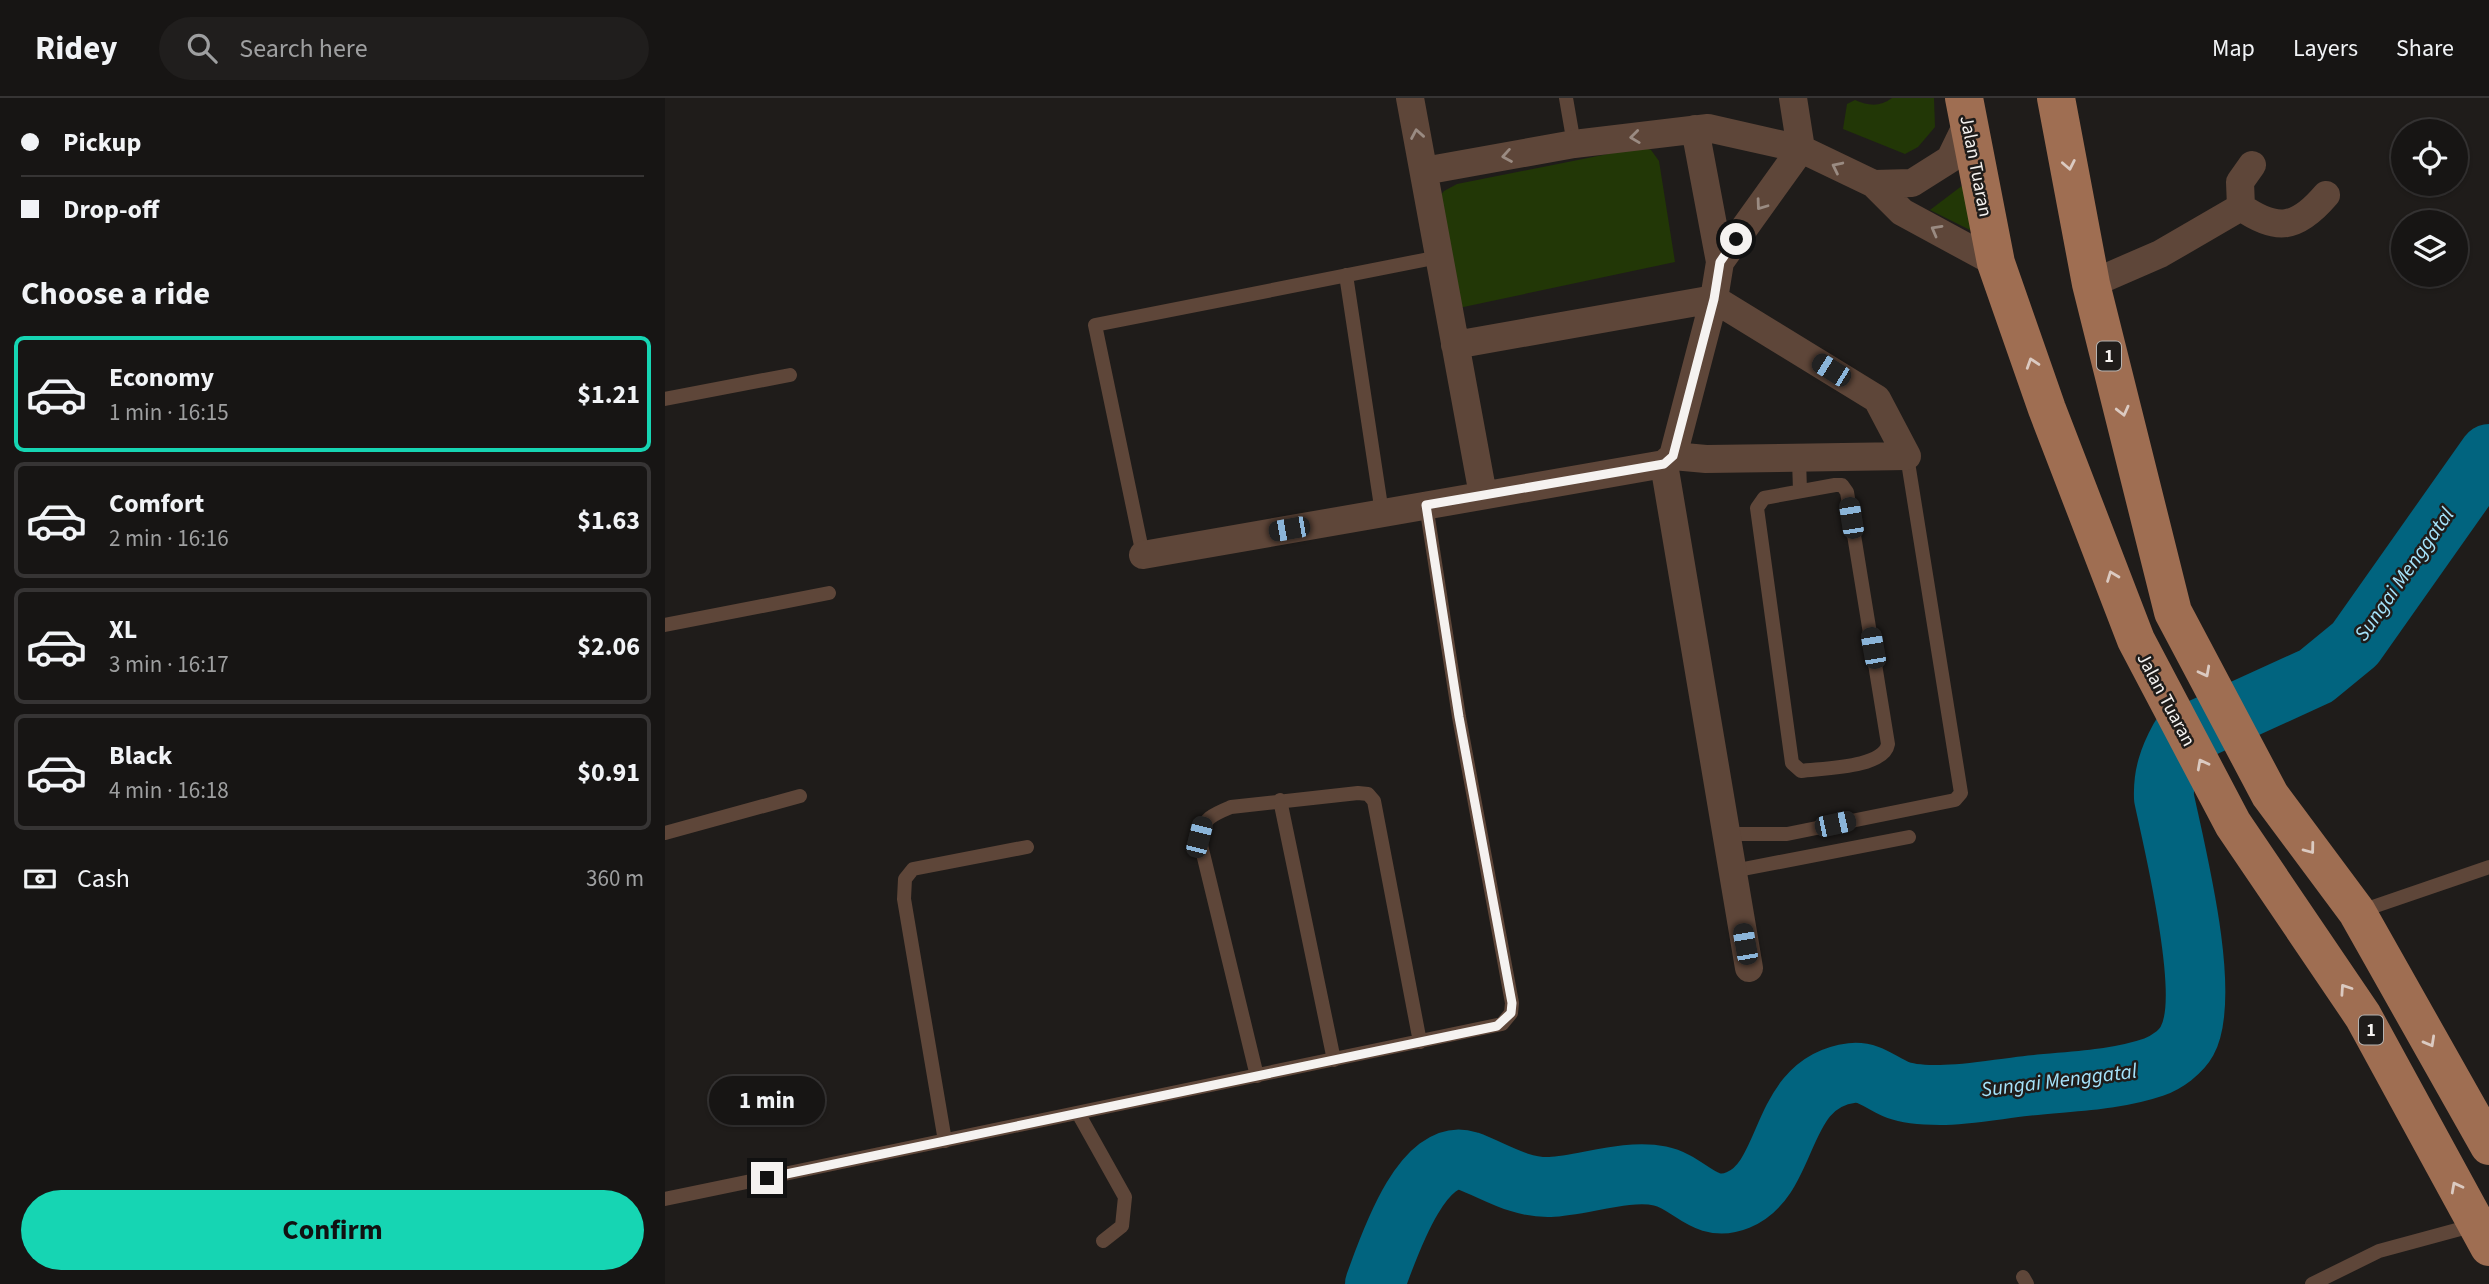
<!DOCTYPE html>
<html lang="en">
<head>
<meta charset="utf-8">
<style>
	:root { --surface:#171514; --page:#201e1d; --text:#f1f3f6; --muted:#9e9fa0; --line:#363434; --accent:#16d5b3 }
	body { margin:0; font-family:"Source Sans 3",sans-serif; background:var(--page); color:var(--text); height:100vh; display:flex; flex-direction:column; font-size:26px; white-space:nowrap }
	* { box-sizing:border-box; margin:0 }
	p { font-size:23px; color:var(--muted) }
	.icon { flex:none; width:38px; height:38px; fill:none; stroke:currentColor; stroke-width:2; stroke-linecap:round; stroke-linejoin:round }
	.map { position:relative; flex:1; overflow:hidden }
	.side { display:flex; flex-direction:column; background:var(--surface); width:665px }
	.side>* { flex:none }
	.hud { display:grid; align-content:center; height:154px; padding:0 21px; background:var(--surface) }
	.tools { position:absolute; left:1726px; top:21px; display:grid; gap:14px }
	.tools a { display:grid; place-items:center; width:77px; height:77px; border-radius:50%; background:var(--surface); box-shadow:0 2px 5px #0004,0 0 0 2px var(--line); font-size:35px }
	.end { position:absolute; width:32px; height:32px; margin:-16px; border:9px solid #f5f2f0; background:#111; box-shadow:0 0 0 4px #111 }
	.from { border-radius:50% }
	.bubble { position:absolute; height:49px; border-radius:24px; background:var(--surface); box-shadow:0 2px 5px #0004,0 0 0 2px var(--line); font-size:23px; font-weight:700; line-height:49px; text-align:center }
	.car { position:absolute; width:21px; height:42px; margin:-21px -10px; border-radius:9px; box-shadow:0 0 5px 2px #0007; background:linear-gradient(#222 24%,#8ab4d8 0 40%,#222 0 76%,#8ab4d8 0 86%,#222 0) }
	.hud b { display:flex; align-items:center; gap:24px; height:66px; font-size:26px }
	.hud b+b { border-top:2px solid var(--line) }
	.hud i { width:18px; height:18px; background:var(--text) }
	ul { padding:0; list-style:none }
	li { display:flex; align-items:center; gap:21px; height:116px; margin:0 14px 10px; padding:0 7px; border:4px solid var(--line); border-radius:10px }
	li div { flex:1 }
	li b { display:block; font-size:26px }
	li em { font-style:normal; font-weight:700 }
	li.active { border-color:var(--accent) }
	li>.icon { width:63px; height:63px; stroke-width:1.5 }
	h2 { padding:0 21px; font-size:32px; line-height:84px }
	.pay { display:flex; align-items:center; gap:18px; height:77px; padding:0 21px; font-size:26px }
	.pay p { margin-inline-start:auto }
	.button { display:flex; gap:14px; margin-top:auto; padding:14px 21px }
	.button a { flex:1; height:80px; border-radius:42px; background:var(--accent); color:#111; font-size:28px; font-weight:700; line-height:80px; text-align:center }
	header { display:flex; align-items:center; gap:42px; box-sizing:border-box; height:98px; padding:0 35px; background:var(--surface); border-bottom:2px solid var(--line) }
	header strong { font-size:33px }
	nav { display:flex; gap:38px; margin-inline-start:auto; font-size:24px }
	.search { width:490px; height:63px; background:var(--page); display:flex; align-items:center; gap:18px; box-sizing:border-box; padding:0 24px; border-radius:38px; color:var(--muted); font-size:26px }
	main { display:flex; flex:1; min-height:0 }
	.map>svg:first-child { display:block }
	.green { fill:#223706 }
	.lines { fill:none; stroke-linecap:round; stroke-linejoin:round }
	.river { stroke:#01647f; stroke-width:60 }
	.lane { stroke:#5e4639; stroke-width:14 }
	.street { stroke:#5e4639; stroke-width:28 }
	.primary { stroke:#9f6e52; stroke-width:38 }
	.oneway { stroke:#9a8b82 }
	.oneway2 { stroke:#dbcac1 }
	.route { stroke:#f5f2f0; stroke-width:9 }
	.labels { text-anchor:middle; stroke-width:5; stroke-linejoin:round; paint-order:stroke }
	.shield { fill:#1f1c1a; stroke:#b5b2b0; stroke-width:2 }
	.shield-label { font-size:18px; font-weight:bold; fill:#f5f2f0 }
	.street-label { font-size:19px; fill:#f5f2f0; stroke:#1f1c1a }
	.water-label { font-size:21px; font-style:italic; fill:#a5e3fb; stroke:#1f1c1a }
</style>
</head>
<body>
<header>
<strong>Ridey</strong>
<div class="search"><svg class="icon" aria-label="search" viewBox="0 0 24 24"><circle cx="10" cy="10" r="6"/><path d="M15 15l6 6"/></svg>Search here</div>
<nav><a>Map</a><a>Layers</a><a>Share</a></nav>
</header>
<main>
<section class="side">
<div class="hud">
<b><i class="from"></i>Pickup</b>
<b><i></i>Drop-off</b>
</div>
<h2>Choose a ride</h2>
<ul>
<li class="active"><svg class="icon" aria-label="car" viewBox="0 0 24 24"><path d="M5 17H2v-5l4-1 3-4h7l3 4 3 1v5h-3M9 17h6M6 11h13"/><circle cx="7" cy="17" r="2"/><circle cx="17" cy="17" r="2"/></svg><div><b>Economy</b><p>1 min · 16:15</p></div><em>$1.21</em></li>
<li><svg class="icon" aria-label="car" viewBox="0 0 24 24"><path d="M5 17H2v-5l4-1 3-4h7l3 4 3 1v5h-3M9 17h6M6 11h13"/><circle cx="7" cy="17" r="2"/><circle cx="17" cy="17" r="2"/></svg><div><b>Comfort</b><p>2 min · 16:16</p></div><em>$1.63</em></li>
<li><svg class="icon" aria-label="car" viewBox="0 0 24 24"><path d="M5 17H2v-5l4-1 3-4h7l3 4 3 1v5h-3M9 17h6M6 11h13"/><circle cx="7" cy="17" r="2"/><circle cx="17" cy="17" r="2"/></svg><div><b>XL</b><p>3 min · 16:17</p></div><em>$2.06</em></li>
<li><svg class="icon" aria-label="car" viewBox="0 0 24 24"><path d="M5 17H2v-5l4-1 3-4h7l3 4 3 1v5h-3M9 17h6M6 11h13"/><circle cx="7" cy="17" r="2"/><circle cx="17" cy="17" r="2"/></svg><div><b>Black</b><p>4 min · 16:18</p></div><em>$0.91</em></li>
</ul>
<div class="pay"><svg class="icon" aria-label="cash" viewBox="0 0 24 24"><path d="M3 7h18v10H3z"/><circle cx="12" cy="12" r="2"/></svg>Cash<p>360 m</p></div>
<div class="button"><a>Confirm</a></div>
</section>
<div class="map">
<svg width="1824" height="1186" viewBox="0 0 1824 1186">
	<rect width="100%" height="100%" fill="#1f1c1a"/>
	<path class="green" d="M1227 0H1269L1270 29 1253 49 1240 56 1178 31 1182 6 1190 2C1204 8 1215 9 1227 0Z
		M978 49 986 52 994 63 1010 164 789 211 769 105 779 93 792 86Z
		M1298 87 1311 135 1265 112Z"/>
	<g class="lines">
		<path class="river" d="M710 1186C722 1154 756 1048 803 1063 830 1073 854 1090 885 1089 917 1088 961 1071 995 1078 1025 1084 1039 1116 1073 1102 1127 1080 1112 984 1187 975 1205 973 1217 986 1233 992 1244 996 1263 997 1275 997 1304 997 1333 991 1361 988 1404 983 1448 983 1489 969 1501 965 1516 954 1522 943 1547 898 1510 752 1499 700 1498 677 1504 660 1515 640L1651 578 1690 546 1824 356"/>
		<path class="lane" d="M901 0 909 46
			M681 177 717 415
			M0 301 125 277
			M1134 361 1135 393
			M1170 387H1177L1182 394 1223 646C1219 670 1158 670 1136 673L1127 665 1092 410 1099 400Z
			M478 457 430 227 774 159
			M0 527 164 495
			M615 702 669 962
			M0 735 135 698
			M1061 736H1122L1290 702 1296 695 1242 358
			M1068 773 1244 739
			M1693 814 1824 769
			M592 978 534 739C538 720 549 716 566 709L693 695 703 696 709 703 755 944
			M413 1015 460 1099 457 1128 438 1143
			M280 1043 239 801 240 781 248 771 362 749
			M0 1101 837 926 846 915 847 905 794 619 761 407
			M1358 1179 1362 1186
			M1647 1186 1714 1153 1810 1127"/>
		<path class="street" d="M745 0 818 397
			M759 73 909 46 1043 30 1136 51 1209 86 1237 114 1331 165
			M1209 86 1247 85 1285 61 1303 24
			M1576 109 1575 84 1587 67
			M1055 164 1136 51 1128 0
			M1426 186 1495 156 1576 109C1612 134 1632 131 1661 97
			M1008 358 1049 201 1055 164 1030 31
			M999 366 1084 870
			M478 457 999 366 1008 358 1041 361 1242 358 1212 301 1049 201 790 247"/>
		<path class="primary" d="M1299 0 1331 165 1382 311 1471 542 1568 726 1698 918 1824 1149
			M1391 0 1426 186 1508 514 1605 697 1692 814 1824 1048"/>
	</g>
	<defs><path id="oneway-chevron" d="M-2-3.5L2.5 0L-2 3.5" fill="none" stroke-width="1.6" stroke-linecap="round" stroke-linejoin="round" transform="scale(1.75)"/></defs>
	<g class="oneway">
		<use href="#oneway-chevron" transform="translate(752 36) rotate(-100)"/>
		<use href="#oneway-chevron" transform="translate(970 39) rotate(173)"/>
		<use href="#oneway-chevron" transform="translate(842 58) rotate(170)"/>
		<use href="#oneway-chevron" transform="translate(1172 69) rotate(-154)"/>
		<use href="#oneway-chevron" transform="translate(1096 107) rotate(126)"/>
		<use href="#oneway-chevron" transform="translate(1271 132) rotate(-151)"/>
	</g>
	<g class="oneway2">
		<use href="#oneway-chevron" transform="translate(1404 67) rotate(79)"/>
		<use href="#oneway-chevron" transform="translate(1367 265) rotate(-108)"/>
		<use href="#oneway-chevron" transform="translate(1458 313) rotate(76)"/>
		<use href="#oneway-chevron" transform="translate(1447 478) rotate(-111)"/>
		<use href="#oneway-chevron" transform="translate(1540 574) rotate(62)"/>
		<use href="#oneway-chevron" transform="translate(1537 666) rotate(-118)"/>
		<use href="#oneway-chevron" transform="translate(1645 751) rotate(53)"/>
		<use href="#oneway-chevron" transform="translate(1680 891) rotate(-124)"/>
		<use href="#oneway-chevron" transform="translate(1765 944) rotate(61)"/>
		<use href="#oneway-chevron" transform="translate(1791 1089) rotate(-118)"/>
	</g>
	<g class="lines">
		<path class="route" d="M102 1080 832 928 846 915 847 905 794 619 761 407 999 366 1008 358 1049 201 1055 164 1071 141"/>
	</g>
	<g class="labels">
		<g class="shield">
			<rect x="1432" y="243.5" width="24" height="29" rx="5"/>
			<rect x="1694" y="917.5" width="24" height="29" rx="5"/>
		</g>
		<g class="shield-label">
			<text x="1444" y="264">1</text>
			<text x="1706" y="938">1</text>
		</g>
		<g class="street-label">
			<text transform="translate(1312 68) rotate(79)" y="7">Jalan Tuaran</text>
			<text transform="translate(1502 601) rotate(62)" y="7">Jalan Tuaran</text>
		</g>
		<g class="water-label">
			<text transform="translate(1739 476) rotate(-55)" y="7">Sungai Menggatal</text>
			<text transform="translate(1394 982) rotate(-7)" y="7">Sungai Menggatal</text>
		</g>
	</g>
</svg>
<div class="tools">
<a><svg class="icon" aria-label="locate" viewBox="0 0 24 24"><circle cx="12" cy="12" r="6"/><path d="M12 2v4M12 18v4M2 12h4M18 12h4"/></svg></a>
<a><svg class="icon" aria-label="layers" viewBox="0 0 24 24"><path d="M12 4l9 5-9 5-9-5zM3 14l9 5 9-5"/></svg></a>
</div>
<i class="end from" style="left:1071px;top:141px"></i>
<i class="end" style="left:102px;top:1080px"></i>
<div class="bubble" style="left:44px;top:978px;width:116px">1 min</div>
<i class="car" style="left:1166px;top:272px;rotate:302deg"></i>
<i class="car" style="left:1186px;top:420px;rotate:351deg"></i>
<i class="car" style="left:624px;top:431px;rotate:260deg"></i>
<i class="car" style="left:1208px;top:550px;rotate:350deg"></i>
<i class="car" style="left:1170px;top:726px;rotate:78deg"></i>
<i class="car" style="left:534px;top:739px;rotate:14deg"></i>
<i class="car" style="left:1080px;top:846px;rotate:350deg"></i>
</div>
</main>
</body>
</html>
